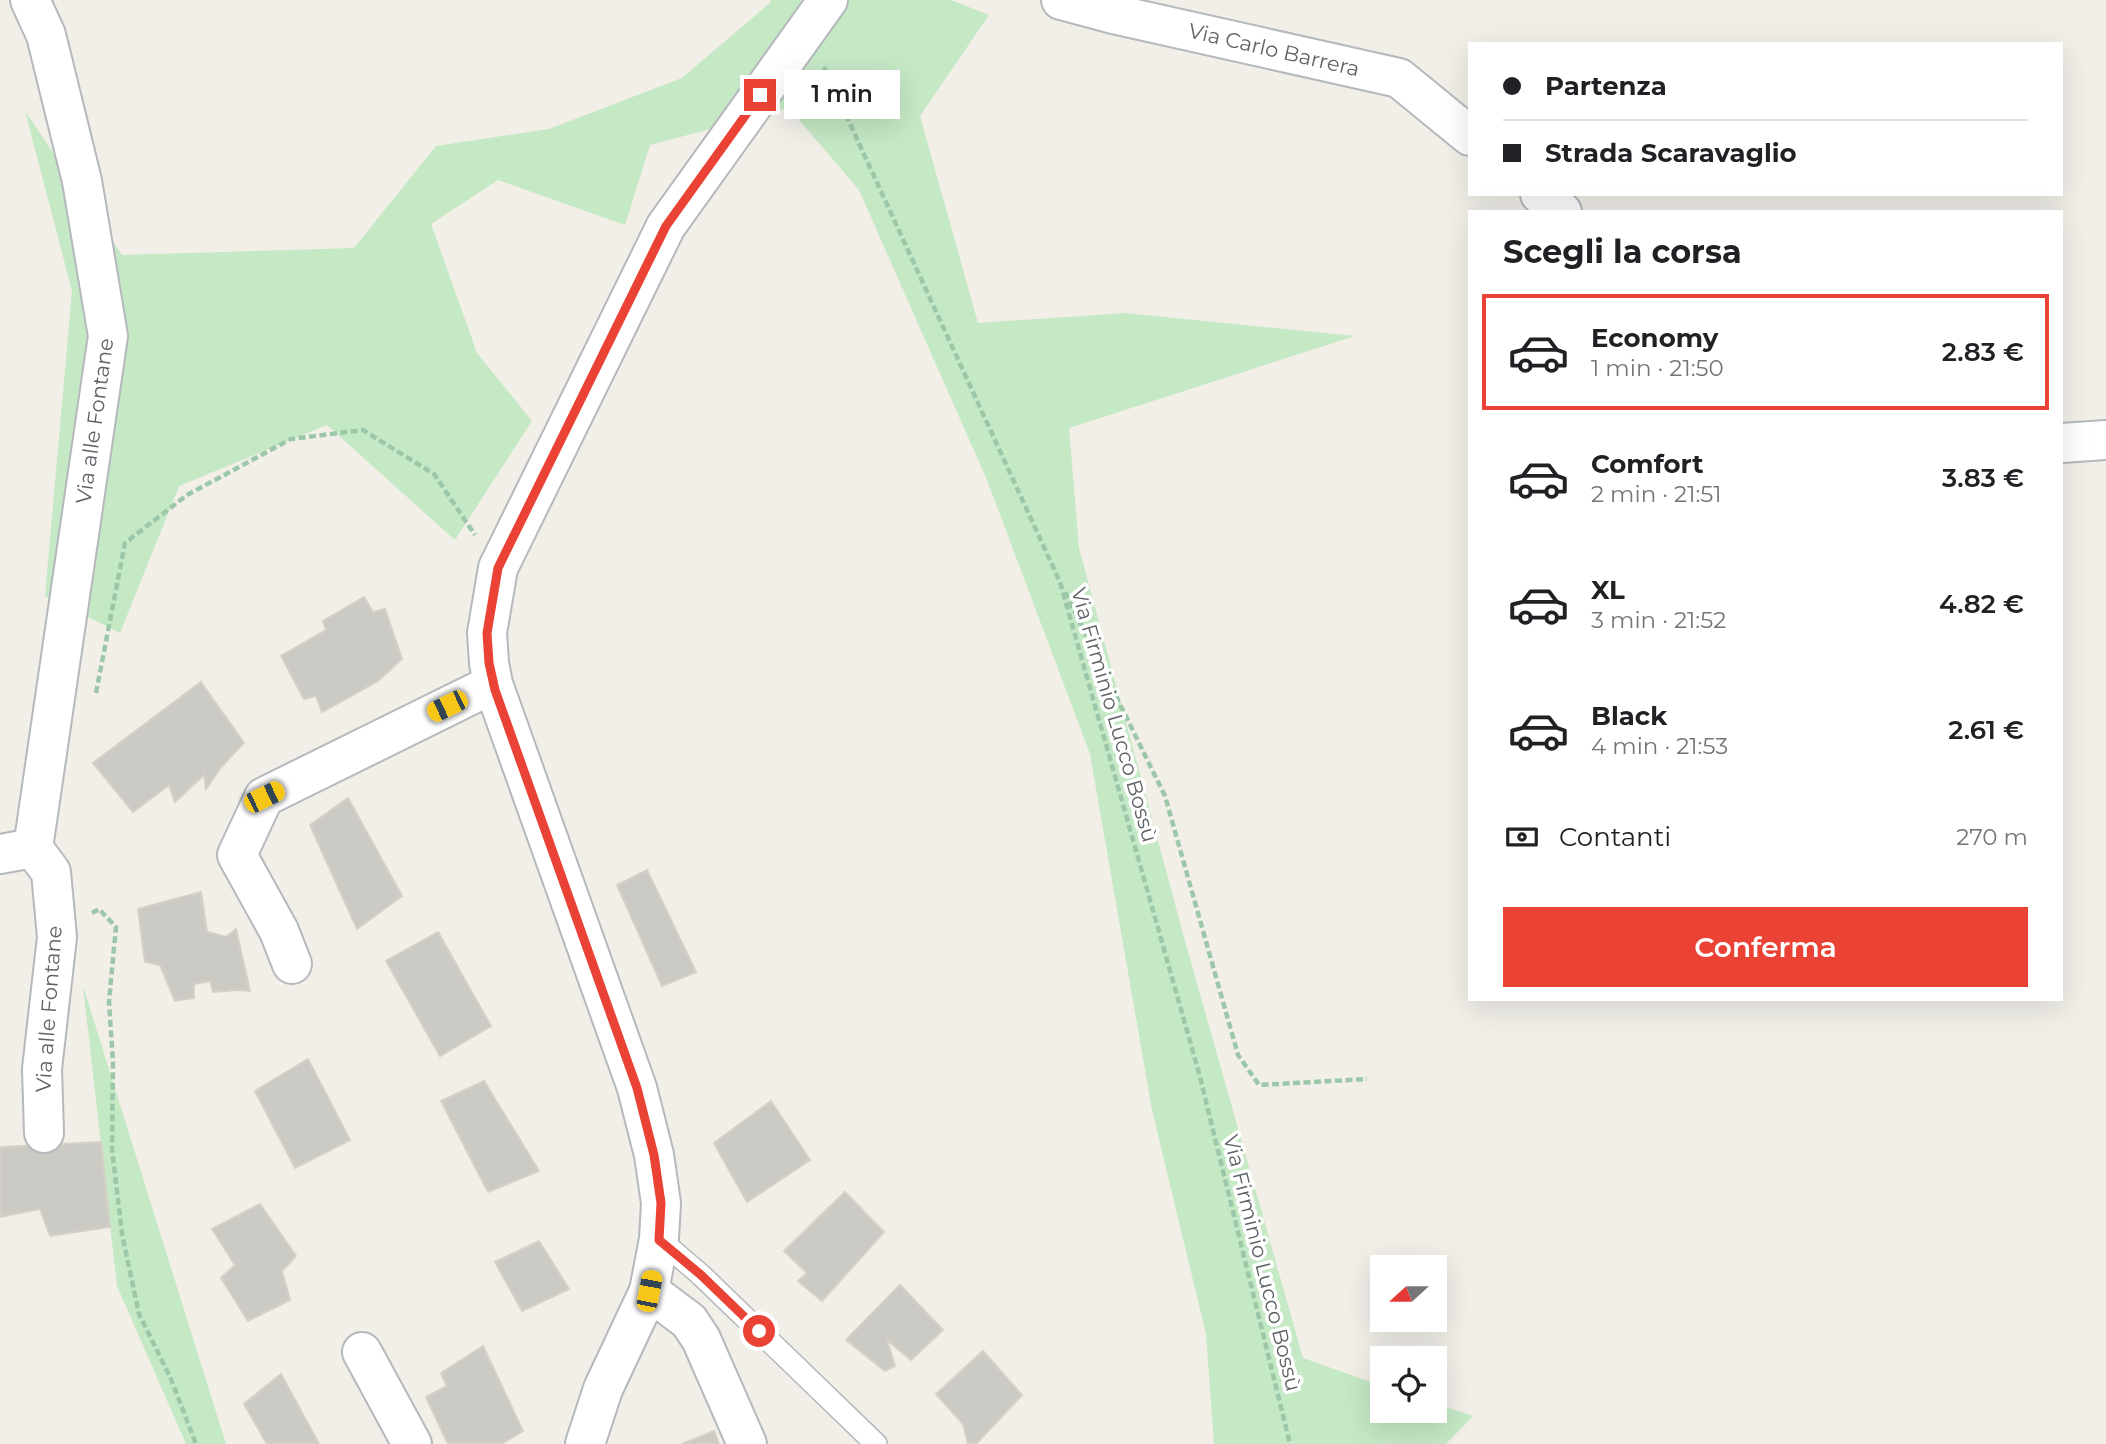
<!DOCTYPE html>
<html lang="it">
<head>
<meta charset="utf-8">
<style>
	:root { --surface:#fff; --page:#f2f2f2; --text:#202124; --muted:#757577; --line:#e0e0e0; --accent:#ea4335 }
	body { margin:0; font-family:Montserrat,sans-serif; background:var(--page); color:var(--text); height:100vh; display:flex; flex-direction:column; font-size:26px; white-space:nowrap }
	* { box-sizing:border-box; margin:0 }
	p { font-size:23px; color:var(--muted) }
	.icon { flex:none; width:38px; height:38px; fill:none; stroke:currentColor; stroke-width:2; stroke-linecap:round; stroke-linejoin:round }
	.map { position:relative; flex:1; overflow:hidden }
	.sheet { position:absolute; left:1468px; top:210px; width:595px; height:791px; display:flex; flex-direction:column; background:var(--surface); border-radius:0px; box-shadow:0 7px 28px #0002 }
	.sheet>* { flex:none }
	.guide { position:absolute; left:1468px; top:42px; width:595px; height:154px; border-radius:0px; box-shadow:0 7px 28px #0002; display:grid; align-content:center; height:154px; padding:0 35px; background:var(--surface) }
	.needle { width:46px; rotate:249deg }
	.buttons { position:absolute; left:1370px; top:1255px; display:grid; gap:14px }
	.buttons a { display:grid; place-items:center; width:77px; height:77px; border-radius:0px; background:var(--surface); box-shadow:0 7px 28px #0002; font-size:35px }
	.end { position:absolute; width:32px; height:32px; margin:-16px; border:9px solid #ea4335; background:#fff; box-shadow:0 0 0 4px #fff }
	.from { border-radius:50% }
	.bubble { position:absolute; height:49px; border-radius:0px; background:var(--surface); box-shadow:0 7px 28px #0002; font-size:23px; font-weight:600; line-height:49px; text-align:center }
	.car { position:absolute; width:21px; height:42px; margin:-21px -10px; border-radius:9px; box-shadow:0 0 5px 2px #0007; background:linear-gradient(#f5c518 24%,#345 0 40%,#f5c518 0 76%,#345 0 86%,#f5c518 0) }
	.guide b { display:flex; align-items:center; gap:24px; height:66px; font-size:26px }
	.guide b+b { border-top:2px solid var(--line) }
	.guide i { width:18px; height:18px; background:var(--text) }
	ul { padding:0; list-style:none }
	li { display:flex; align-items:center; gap:21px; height:116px; margin:0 14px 10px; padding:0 21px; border:4px solid transparent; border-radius:0px }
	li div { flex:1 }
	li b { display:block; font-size:26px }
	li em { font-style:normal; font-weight:600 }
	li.on { border-color:var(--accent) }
	li>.icon { width:63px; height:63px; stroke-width:1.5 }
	h2 { padding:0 35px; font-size:32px; line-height:84px }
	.pay { display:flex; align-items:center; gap:18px; height:77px; padding:0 35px; font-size:26px }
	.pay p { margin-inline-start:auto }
	.button { display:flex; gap:14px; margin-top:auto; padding:14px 35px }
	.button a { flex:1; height:80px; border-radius:0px; background:var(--accent); color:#fff; font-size:28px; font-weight:600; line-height:80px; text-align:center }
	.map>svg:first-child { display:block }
	.green { fill:#c5e8c5 }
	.building { fill:#cccac5; stroke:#d6d1c6; stroke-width:2 }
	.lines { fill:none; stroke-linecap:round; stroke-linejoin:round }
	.lane-casing { stroke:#b5b8bc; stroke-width:24 }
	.street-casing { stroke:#b5b8bc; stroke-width:42 }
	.path { stroke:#9cc7a9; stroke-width:4.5; stroke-dasharray:7 3.5; stroke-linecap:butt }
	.lane { stroke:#fff; stroke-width:21 }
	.street { stroke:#fff; stroke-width:38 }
	.route { stroke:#ea4335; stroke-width:9 }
	.labels { text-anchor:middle; stroke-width:7; stroke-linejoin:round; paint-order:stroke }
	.street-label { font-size:21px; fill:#5f6368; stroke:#fff }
</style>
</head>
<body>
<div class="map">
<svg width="2106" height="1444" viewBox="0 0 2106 1444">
	<rect width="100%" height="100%" fill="#f1efe8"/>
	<path class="green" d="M770 0H951L989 15 920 116 978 323 1125 313 1355 336 1069 428 1079 548 1185 941 1303 1358 1382 1386V1410H1435V1403L1473 1416 1446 1444H1214L1206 1334 1152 1110 1090 754 987 480 859 190 789 108 650 145 625 225 498 180 431 224 477 353 532 421 455 540 327 425 179 486 120 633 45 596 72 291 25 111 122 255 354 248 436 146 549 129 682 78 771 2Z
		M83 986 226 1444H186L117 1286Z"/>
	<path class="building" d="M364 597 373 612 385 609 402 659 378 681 322 712 316 696 304 699 281 656 326 630 323 621Z
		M201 682 244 743 221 767 206 789 204 775 175 802 169 785 133 812 93 763Z
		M348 798 402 896 357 929 310 825Z
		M647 870 696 972 662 986 617 885Z
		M201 892 207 932 226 937 236 929 250 991 238 990 213 992 210 981 194 984V998L175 1001 160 965 145 962 138 909Z
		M438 932 491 1026 440 1056 386 961Z
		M308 1059 350 1140 295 1168 255 1091Z
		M484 1081 539 1171 488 1192 441 1101Z
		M771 1101 810 1160 747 1202 714 1143Z
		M101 1142 110 1227 50 1236 40 1209 0 1217V1147Z
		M845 1192 884 1232 822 1301 798 1281 807 1273 784 1251Z
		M260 1204 296 1256 282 1271 290 1300 248 1321 221 1278 235 1265 212 1229Z
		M539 1241 569 1289 522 1311 495 1262Z
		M900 1285 943 1330 911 1360 887 1340 895 1366 885 1371 846 1340Z
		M483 1346 523 1431 501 1444H448L426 1397 447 1386 441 1373Z
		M983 1351 1022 1395 976 1444H968L963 1424 936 1394Z
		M281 1374 319 1444H267L244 1404Z
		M714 1431 719 1444H682Z"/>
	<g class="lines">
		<defs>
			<path id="lane" d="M659 1239 701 1275 876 1444"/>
			<path id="street" d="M30 0 46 35 82 181 108 336 33 848 51 872 57 937 42 1069 44 1133
				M1061 0 1113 14 1399 78 1470 136
				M1540 194 1562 212
				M2062 443 2106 440
				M0 854 33 848
				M292 964 279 931 237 855 264 797 493 684
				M649 1291 689 1321 701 1339 747 1444
				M362 1352 412 1444
				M585 1444 603 1389 649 1291 659 1239 661 1203 654 1155 637 1088 493 684 489 663 487 633 498 568 666 226 828 0"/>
		</defs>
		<use href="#lane" class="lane-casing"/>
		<use href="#street" class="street-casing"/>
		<path class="path" d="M824 67 1060 582 1199 1073 1290 1444
			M1065 592 1165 796 1238 1055 1259 1085 1367 1079
			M96 693 125 543 187 495 291 439 363 430 434 474 475 535
			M92 913 99 909 116 927 109 1001 113 1063 112 1149 122 1234 139 1314 171 1379 196 1444"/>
		<use href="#lane" class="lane"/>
		<use href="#street" class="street"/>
	</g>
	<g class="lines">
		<path class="route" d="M759 1331 701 1275 659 1240 661 1203 654 1155 637 1088 495 690 489 663 487 633 498 568 666 226 760 95"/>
	</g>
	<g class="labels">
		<g class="street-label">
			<text transform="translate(1274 50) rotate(13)" y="7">Via Carlo Barrera</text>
			<text transform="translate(95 421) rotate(-82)" y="7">Via alle Fontane</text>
			<text transform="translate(1114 715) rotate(74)" y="7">Via Firminio Lucco Bossù</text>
			<text transform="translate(49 1009) rotate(-86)" y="7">Via alle Fontane</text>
			<text transform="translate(1262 1263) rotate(76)" y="7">Via Firminio Lucco Bossù</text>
		</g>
	</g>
</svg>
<div class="buttons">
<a><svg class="needle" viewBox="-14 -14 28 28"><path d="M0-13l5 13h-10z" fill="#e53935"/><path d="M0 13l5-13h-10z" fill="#757577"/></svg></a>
<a><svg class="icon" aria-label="locate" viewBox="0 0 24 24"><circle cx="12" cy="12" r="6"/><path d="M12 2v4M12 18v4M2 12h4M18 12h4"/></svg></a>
</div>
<i class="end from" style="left:759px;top:1331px"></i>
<i class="end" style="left:760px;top:95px"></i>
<div class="bubble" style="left:784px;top:70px;width:116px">1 min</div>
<i class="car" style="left:447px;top:706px;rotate:244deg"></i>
<i class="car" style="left:264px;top:797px;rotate:64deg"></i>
<i class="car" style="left:649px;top:1291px;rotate:11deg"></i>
<div class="guide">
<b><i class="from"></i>Partenza</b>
<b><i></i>Strada Scaravaglio</b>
</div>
<section class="sheet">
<h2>Scegli la corsa</h2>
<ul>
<li class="on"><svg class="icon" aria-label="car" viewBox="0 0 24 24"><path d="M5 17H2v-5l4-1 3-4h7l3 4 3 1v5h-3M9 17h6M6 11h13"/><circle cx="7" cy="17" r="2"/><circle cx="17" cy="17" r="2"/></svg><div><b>Economy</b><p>1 min · 21:50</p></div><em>2.83 €</em></li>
<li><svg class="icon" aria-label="car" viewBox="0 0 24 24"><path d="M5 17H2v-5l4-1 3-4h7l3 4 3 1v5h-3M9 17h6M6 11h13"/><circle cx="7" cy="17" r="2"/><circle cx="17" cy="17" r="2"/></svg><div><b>Comfort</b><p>2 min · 21:51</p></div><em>3.83 €</em></li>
<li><svg class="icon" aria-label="car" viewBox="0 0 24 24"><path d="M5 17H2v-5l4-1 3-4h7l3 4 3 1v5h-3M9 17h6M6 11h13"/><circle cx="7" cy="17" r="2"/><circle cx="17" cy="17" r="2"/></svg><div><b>XL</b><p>3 min · 21:52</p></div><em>4.82 €</em></li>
<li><svg class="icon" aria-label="car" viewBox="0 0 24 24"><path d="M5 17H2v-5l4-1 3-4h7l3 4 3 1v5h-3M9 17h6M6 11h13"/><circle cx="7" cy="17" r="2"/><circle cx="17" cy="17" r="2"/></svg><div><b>Black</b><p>4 min · 21:53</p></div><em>2.61 €</em></li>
</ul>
<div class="pay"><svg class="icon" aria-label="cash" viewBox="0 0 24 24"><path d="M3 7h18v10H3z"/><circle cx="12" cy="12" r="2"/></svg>Contanti<p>270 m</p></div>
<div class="button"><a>Conferma</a></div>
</section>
</div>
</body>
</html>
